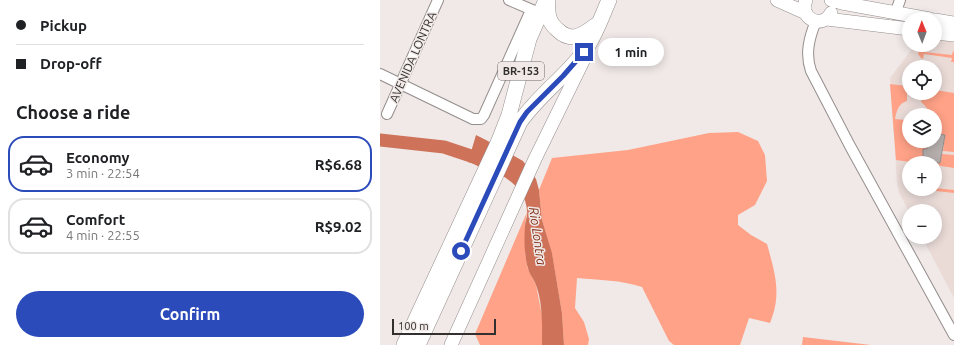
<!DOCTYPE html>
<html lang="en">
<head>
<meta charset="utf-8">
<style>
	:root { --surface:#fff; --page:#f2f2f2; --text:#202124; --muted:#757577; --line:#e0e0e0; --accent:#2c4bbb }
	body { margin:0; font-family:Ubuntu,sans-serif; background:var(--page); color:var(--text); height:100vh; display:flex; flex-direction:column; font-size:15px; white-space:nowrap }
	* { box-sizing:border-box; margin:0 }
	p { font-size:13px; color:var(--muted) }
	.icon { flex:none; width:22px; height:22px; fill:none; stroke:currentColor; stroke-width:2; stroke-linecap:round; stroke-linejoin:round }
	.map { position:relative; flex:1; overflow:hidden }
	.side { display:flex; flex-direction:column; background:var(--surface); width:380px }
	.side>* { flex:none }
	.top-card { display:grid; align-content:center; height:88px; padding:0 16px; background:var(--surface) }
	.needle { width:26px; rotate:359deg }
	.buttons { position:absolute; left:522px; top:12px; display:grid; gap:8px }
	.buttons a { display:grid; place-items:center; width:40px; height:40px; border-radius:50%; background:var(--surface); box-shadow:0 2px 10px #0003; font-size:20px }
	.scale { position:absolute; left:12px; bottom:10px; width:104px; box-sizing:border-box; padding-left:4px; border:2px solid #33302f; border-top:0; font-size:11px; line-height:14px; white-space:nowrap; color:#33302f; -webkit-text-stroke:3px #f0e9e7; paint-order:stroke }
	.end { position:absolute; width:18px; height:18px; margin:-9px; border:5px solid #2c4bbb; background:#fff; box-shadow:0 0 0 2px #fff }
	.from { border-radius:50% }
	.bubble { position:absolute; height:28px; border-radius:14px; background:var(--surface); box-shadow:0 2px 10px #0003; font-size:13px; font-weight:700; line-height:28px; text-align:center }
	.top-card b { display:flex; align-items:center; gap:14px; height:38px; font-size:15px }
	.top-card b+b { border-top:1px solid var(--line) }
	.top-card i { width:10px; height:10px; background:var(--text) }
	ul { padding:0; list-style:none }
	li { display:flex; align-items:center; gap:12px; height:56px; margin:0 8px 6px; padding:0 8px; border:2px solid var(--line); border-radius:16px }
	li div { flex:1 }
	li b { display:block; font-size:15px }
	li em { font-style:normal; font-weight:700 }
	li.current { border-color:var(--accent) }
	li>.icon { width:36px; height:36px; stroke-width:1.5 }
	h2 { padding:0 16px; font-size:18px; line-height:48px }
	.action { display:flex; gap:8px; margin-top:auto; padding:8px 16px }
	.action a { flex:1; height:46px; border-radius:24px; background:var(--accent); color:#fff; font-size:16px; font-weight:700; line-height:46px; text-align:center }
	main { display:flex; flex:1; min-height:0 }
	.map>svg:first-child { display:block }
	.built { fill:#eadbd7; fill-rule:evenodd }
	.green { fill:#ffa287 }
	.water { fill:#ce7359 }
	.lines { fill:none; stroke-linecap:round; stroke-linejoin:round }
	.river { stroke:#ce7359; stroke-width:13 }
	.building { fill:#b6afad; stroke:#958e8c }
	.minor-casing { stroke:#948e8c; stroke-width:12 }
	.major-casing { stroke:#948e8c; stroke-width:14 }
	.highway-casing { stroke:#948e8c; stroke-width:16 }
	.minor { stroke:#fff; stroke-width:10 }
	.major { stroke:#fff; stroke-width:13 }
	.highway { stroke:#fff; stroke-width:15 }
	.route { stroke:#2c4bbb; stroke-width:5 }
	.labels { text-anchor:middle; stroke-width:3; stroke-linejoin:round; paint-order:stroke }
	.shield { fill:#f0e9e7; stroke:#6c6866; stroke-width:1 }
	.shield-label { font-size:11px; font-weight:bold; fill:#33302f }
	.street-label { font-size:12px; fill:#33302f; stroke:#f0e9e7 }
	.water-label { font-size:13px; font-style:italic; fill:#833017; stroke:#f0e9e7 }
</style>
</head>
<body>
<main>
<section class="side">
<div class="top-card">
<b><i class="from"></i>Pickup</b>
<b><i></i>Drop-off</b>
</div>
<h2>Choose a ride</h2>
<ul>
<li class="current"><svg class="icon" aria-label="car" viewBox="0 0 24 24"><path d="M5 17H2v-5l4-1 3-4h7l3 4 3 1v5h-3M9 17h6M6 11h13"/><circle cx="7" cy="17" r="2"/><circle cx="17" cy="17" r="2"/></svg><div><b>Economy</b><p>3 min · 22:54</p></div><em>R$6.68</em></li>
<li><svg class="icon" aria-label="car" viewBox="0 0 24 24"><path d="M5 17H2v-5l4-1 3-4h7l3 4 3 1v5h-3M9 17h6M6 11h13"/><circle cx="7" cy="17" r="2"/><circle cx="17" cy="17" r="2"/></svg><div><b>Comfort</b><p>4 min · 22:55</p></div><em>R$9.02</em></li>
</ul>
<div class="action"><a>Confirm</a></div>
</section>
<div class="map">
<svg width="574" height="345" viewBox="0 0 574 345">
	<rect width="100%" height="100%" fill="#f0e9e7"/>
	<path class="built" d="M555 40 574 42V298L542 237H555V211L529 212 519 192 517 182 510 78 535 45H555ZM529 67H555V93H529ZM529 115H555V141H529ZM529 163H555V189H529Z"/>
	<path class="green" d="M542 48H544V52L572 55 573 51 574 52V62H571L572 58 544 54 543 59 541 58 538 54 539 50Z
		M510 84 527 86V101C518 104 517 110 515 119L525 120V126L529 127V141H550L549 146 547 145V149H543V158L548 159 547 162 560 163 562 154 574 155V168L555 165V163H538L516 160Z
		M555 90 574 93V152L563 151 565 135 555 134V115H549C548 109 546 106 541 102L544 93H555Z
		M358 132 378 141 385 155 387 181 375 205 358 215V225L371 235 387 244C395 273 402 294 390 323L369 318 360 345H294L289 341 262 287C241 280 219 280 197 278L195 308 204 322 209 339 208 345H184L182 313 172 254 162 220 159 190 172 158 248 150 329 133Z
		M555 188 574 190V193L538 189H555Z
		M147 212 145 224V254L148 269 156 285 162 315V345H100L95 334Z
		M423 337 491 345H422Z"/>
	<path class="water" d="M96 135 106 140 143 161 156 179 159 190 162 220 172 253 182 313 184 345H162C162 325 163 304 156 285 154 279 149 274 148 268 144 255 144 239 145 226 145 221 148 216 147 211 146 182 111 168 88 162Z"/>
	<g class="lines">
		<path class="river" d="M0 140 64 147 94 157 106 163"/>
	</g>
	<path class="building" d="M555 134 565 135 560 163 547 162 548 159 543 158V149H547V145L549 146 550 141H555Z"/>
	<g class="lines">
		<defs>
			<path id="minor" d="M129 0 157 12
				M515 14 520 0
				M436 21C429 38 425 54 431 71L470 146 574 335
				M0 74 93 119H101L104 115 151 10
				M7 114 58 0"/>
			<path id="major" d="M397 0 426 13
				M426 0C418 18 442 30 451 13
				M451 0 462 3 550 19
				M447 19 529 29
				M555 20 574 23
				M555 33 574 35
				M71 345 155 159 207 53"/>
			<path id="highway" d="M168 0C167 13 168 23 179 31 183 35 188 37 194 37 203 36 212 28 219 23
				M24 345 118 143 129 115 149 39 166 0
				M38 345 140 122C158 96 184 78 203 53 215 37 221 18 229 0"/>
		</defs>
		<use href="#minor" class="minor-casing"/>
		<use href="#major" class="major-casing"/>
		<use href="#highway" class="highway-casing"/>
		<use href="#minor" class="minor"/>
		<use href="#major" class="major"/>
		<use href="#highway" class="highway"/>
	</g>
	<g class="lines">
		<path class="route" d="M81 251 140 122 147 112 183 76 204 52"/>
	</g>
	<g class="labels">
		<rect class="shield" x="118" y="62" width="46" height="18" rx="3"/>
		<g class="shield-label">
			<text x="141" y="75">BR-153</text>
		</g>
		<g class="street-label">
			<text transform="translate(33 57) rotate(-66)" y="4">AVENIDA LONTRA</text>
		</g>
		<g class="water-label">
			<text transform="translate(158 236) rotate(82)" y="5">Rio Lontra</text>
		</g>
	</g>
</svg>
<div class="buttons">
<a><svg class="needle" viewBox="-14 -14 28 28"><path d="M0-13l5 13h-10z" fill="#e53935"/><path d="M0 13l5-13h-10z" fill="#757577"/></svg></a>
<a><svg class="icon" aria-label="locate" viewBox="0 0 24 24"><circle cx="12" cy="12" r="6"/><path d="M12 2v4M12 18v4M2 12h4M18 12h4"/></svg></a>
<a><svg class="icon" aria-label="layers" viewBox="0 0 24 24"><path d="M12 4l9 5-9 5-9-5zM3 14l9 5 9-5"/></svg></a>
<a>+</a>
<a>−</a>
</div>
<div class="scale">100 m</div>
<i class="end from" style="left:81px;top:251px"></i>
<i class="end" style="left:204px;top:52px"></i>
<div class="bubble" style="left:218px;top:38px;width:66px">1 min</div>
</div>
</main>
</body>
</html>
